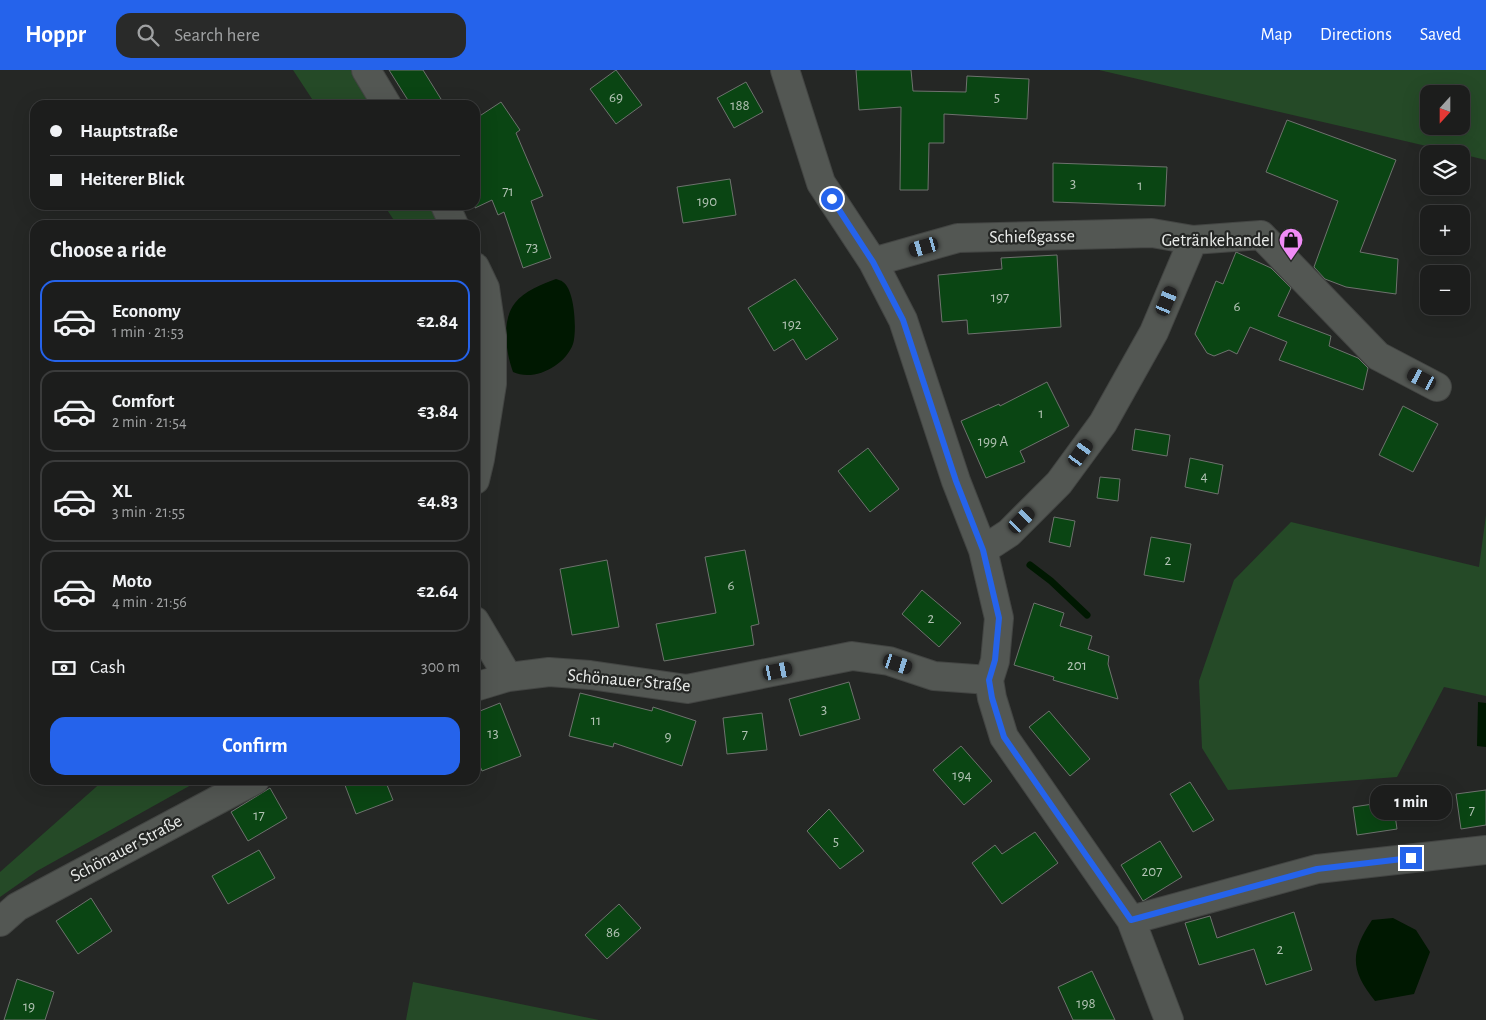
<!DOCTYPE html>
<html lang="en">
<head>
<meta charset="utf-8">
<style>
	:root { --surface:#1c1d1c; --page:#292a29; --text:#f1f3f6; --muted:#a0a2a3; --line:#3a3b3b; --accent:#2563eb }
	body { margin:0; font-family:"Alegreya Sans",sans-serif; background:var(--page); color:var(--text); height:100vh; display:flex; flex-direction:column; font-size:19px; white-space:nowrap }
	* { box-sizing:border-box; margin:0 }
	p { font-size:16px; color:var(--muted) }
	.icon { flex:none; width:28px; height:28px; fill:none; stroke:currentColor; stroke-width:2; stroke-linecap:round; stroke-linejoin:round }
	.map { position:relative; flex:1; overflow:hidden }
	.sheet { position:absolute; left:30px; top:150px; width:450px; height:565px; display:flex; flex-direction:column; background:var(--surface); border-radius:15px; box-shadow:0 5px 20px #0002,0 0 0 1px var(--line) }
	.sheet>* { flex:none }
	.hud { position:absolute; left:30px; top:30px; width:450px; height:110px; border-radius:15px; box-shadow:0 5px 20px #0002,0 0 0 1px var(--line); display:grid; align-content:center; height:110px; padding:0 20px; background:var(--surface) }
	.needle { width:32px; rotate:201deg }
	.fabs { position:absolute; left:1420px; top:15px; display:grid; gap:10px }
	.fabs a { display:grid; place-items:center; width:50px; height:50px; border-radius:10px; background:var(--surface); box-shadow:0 5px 20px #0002,0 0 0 1px var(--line); font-size:25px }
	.end { position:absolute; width:22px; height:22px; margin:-11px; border:6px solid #2563eb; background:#fff; box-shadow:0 0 0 2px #fff }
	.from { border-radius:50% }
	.bubble { position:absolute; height:35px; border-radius:15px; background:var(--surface); box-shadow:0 5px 20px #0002,0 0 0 1px var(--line); font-size:16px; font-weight:700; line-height:35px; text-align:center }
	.car { position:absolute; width:15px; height:30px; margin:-15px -8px; border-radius:6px; box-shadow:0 0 4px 1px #0007; background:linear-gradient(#222 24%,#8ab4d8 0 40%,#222 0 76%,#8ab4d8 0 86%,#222 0) }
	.hud b { display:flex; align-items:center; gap:18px; height:48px; font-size:19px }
	.hud b+b { border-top:1px solid var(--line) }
	.hud i { width:12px; height:12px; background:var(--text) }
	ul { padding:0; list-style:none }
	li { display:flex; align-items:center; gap:15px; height:82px; margin:0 10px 8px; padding:0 10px; border:2px solid var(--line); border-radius:15px }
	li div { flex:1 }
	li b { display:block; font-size:19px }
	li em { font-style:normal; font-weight:700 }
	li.current { border-color:var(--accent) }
	li>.icon { width:45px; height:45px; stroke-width:1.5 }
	h2 { padding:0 20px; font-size:22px; line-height:60px }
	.pay { display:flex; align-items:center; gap:12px; height:55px; padding:0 20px; font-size:19px }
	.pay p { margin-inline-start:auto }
	.action { display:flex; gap:10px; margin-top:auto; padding:10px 20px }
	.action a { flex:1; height:58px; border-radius:15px; background:var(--accent); color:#fff; font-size:20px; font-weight:700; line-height:58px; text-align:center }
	header { display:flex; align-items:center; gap:30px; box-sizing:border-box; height:70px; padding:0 25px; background:var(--accent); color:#fff }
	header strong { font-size:24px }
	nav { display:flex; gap:28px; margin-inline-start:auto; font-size:18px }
	.search { width:350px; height:45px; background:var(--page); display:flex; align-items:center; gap:12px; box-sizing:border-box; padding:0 18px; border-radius:15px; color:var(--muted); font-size:19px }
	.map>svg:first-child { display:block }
	.green { fill:#254a27; fill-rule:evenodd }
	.water { fill:#001801 }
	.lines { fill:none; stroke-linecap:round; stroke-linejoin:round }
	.stream { stroke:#001801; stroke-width:7 }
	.building { fill:#0a4513; stroke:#6e726e }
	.minor-casing { stroke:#434543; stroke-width:30 }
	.minor { stroke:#535753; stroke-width:28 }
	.route { stroke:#2563eb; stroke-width:6 }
	.labels { text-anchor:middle; stroke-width:4.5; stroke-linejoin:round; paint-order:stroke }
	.number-label { font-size:15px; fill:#b3c3b5 }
	.street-label { font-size:18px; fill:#ebedeb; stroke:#252725 }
	.poi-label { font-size:18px; fill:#ebedeb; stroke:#252725; text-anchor:end }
</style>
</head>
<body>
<header>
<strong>Hoppr</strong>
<div class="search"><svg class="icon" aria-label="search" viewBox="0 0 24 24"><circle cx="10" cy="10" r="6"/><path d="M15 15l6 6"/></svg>Search here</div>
<nav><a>Map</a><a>Directions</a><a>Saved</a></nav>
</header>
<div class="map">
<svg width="1486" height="950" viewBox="0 0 1486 950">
	<rect width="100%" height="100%" fill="#252725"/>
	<path class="green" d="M293 0H360L381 35H316Z
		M1099 0H1486V90L1461 84ZM1429 24H1461V56H1429Z
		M384 135H438L447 155H397Z
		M475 220 486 312 475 372Z
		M1486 445V626L1444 617 1397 707 1228 720 1202 678 1199 611 1234 510 1291 452 1479 497Z
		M104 710H200L37 801 0 827V802Z
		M413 912 599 950H406Z"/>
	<path class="water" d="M556 209C558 210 561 210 563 212 575 220 577 261 573 274 565 296 534 312 513 302 506 283 501 250 515 233 524 221 542 214 556 209Z
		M1478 632 1486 633V677L1477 676Z
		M1393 848 1416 860 1430 882 1414 924 1375 931C1350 900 1350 883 1372 850Z"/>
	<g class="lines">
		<path class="stream" d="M1030 495 1051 511 1087 545"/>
	</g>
	<path class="building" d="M389 0H423L441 29 430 35H411Z
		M616 0 642 35 616 54 590 19Z
		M856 0H911L913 21 966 22 967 6 1029 9 1027 49 944 44V73H929L928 120H900L901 37 859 40Z
		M746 12 763 42 734 58 717 28Z
		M501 32 520 60 516 63 543 126 531 131 551 188 523 198 504 142 498 145 492 130 475 138V49Z
		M1287 50 1396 90 1360 182 1398 189 1396 224 1346 217 1325 209 1314 197 1338 131 1266 102Z
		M1053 93 1167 97 1165 136 1053 132Z
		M730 109 736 145 683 153 677 117Z
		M1236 182 1271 198 1291 218 1278 246 1331 266 1329 276 1358 288 1368 298 1363 320 1279 290 1287 272 1250 257 1237 284 1229 280 1214 286 1207 283 1195 264 1216 211 1223 214Z
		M1057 185 1061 257 968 264 967 250 942 252 938 205 1002 199 1001 188Z
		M795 209 838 269 806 290 793 269 774 281 748 238Z
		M1047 312 1069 356 1020 381 1025 392 986 408 961 351 999 334 1000 336Z
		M1403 336 1438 354 1413 402 1379 385Z
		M1135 359 1170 365 1167 386 1132 380Z
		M868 378 899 419 870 442 838 401Z
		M1190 388 1223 395 1218 424 1185 417Z
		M1100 407 1120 409 1118 431 1097 428Z
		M1054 447 1075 451 1070 477 1049 472Z
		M1151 467 1191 474 1184 512 1144 505Z
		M745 480 759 554 751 556 754 575 664 591 656 554 716 543 705 487Z
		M607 490 619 557 572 565 560 499Z
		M922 520 961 553 939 577 902 544Z
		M1034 533 1064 543 1060 556 1092 566 1088 579 1109 586 1108 594 1118 629 1053 610 1054 607 1014 595Z
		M849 612 860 649 800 666 789 629Z
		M580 623 652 641 653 637 696 651 682 696 614 673 613 677 569 666Z
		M500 633 521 686 482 701 475 684V643Z
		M1049 641 1090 689 1070 706 1029 657Z
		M762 643 767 680 727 684 723 648Z
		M961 676 992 711 964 735 933 700Z
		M343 710H385L393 730 356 744Z
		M1190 712 1214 750 1193 762 1170 724Z
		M270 718 287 748 248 771 231 742Z
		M1486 720V755L1461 759 1456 724Z
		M1393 731 1397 759 1357 765 1353 737Z
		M829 739 864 781 840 799 807 761Z
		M1035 762 1058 793 1002 834 972 793 995 775 1002 784Z
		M1160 771 1182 807 1143 831 1121 795Z
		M259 780 275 808 228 834 212 806Z
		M91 828 112 861 78 884 56 851Z
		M619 834 641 858 607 889 585 865Z
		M1294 842 1312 900 1266 915 1254 879 1199 895 1185 853 1210 846 1217 868Z
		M1092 901 1115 950H1073L1058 917Z
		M17 909 54 922 45 950H4Z"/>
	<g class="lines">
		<defs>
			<path id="minor" d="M366 0 387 35
				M785 0 821 113 873 192 903 250 956 411 983 480 999 548 995 591 989 610 992 628 1004 667 1131 850 1169 950
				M445 135 454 155
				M873 192 958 168 1152 163 1193 170 1261 165 1378 286 1437 317
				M475 197 485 218 492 266V314L480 389 475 410
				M983 480 1009 463 1059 413 1103 353 1154 262 1193 170
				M475 551 508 607
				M475 617 508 607 549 602 590 605 687 619 852 586 889 591 934 606 989 610
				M1131 850 1317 799 1486 780
				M0 852 17 837 255 710"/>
		</defs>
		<use href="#minor" class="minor-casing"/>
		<use href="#minor" class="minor"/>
	</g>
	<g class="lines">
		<path class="route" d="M832 129 873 192 903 250 956 411 983 480 999 548 995 590 989 610 992 628 1004 667 1131 850 1317 799 1411 788"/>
	</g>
	<defs>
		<symbol id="shop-pin" viewBox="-11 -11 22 30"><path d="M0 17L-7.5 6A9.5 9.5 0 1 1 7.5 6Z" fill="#f08bf6" stroke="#252725"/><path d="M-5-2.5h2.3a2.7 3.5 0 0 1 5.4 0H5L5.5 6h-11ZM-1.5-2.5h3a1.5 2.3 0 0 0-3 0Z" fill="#111"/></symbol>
	</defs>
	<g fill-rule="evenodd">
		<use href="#shop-pin" x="1277" y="156" width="28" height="38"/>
	</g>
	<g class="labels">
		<g class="number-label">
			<text x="616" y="32">69</text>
			<text x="997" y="32">5</text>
			<text x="740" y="40">188</text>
			<text x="1073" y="118">3</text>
			<text x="1140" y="120">1</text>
			<text x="508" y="126">71</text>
			<text x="707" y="136">190</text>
			<text x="532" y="182">73</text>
			<text x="1000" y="232">197</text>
			<text x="1237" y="241">6</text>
			<text x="792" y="259">192</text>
			<text x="1041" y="348">1</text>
			<text x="993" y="376">199 A</text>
			<text x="1204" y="411">4</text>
			<text x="1168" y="495">2</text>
			<text x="731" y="520">6</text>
			<text x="931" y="553">2</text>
			<text x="1077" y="600">201</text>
			<text x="824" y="644">3</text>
			<text x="596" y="655">11</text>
			<text x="493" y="668">13</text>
			<text x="745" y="669">7</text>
			<text x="668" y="671">9</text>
			<text x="962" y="710">194</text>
			<text x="1472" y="745">7</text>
			<text x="259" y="750">17</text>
			<text x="836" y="776">5</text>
			<text x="1152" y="806">207</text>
			<text x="613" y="867">86</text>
			<text x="1280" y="884">2</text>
			<text x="1086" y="938">198</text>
			<text x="29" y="941">19</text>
		</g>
		<g class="street-label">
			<text transform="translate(1032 166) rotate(-1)" y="6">Schießgasse</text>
			<text transform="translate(629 610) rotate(5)" y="6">Schönauer Straße</text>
			<text transform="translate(126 778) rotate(-28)" y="6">Schönauer Straße</text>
		</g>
		<g class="poi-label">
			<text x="1274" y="176">Getränkehandel</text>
		</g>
	</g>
</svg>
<div class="fabs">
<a><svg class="needle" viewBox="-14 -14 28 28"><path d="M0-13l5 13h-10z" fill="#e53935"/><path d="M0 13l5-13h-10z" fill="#a0a2a3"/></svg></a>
<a><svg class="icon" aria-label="layers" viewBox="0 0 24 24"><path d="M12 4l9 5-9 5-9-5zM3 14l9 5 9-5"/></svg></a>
<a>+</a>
<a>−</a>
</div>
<i class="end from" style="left:832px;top:129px"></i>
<i class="end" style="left:1411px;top:788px"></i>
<div class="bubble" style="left:1370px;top:715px;width:82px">1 min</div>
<i class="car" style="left:924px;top:177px;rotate:254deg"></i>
<i class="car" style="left:1167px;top:231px;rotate:23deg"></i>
<i class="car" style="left:1422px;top:309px;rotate:297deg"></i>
<i class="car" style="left:1081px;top:383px;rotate:36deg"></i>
<i class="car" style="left:1022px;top:450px;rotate:45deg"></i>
<i class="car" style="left:898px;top:594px;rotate:108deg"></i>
<i class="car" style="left:778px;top:601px;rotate:79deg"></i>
<div class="hud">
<b><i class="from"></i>Hauptstraße</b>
<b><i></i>Heiterer Blick</b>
</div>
<section class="sheet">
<h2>Choose a ride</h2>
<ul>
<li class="current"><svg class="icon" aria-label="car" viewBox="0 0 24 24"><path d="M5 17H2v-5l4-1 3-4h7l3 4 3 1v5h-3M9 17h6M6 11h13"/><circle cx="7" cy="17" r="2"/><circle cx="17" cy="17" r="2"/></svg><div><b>Economy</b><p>1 min · 21:53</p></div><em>€2.84</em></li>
<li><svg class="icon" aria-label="car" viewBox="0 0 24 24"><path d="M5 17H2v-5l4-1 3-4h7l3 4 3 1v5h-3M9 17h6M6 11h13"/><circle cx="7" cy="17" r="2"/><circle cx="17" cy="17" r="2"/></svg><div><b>Comfort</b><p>2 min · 21:54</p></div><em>€3.84</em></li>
<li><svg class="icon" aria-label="car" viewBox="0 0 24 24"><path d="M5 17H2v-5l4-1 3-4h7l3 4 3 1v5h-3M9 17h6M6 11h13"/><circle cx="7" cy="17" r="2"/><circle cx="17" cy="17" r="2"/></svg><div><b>XL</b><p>3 min · 21:55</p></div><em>€4.83</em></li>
<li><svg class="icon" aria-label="car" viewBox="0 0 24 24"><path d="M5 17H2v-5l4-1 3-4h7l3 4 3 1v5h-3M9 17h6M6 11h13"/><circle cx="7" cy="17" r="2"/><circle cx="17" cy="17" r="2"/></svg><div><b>Moto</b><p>4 min · 21:56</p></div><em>€2.64</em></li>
</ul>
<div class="pay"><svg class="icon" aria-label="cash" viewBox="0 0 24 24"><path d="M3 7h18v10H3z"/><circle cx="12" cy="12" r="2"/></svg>Cash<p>300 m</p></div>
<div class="action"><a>Confirm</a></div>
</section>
</div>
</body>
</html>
